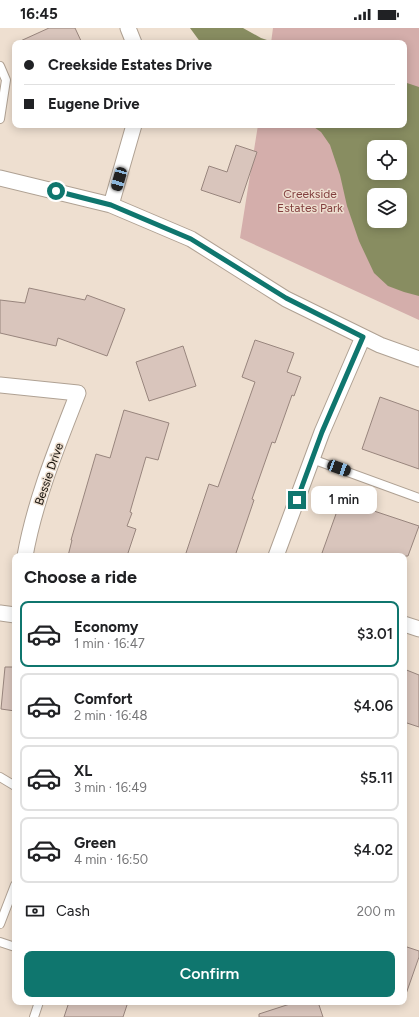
<!DOCTYPE html>
<html lang="en">
<head>
<meta charset="utf-8">
<style>
	:root { --surface:#fff; --page:#f6f6f6; --text:#202124; --muted:#757577; --line:#e0e0e0; --accent:#0f766e }
	body { margin:0; font-family:Figtree,sans-serif; background:var(--page); color:var(--text); height:100vh; display:flex; flex-direction:column; font-size:15px; white-space:nowrap }
	* { box-sizing:border-box; margin:0 }
	p { font-size:13px; color:var(--muted) }
	.icon { flex:none; width:22px; height:22px; fill:none; stroke:currentColor; stroke-width:2; stroke-linecap:round; stroke-linejoin:round }
	.map { position:relative; flex:1; overflow:hidden }
	.drawer { position:absolute; left:12px; top:525px; width:395px; height:452px; display:flex; flex-direction:column; background:var(--surface); border-radius:8px; box-shadow:0 2px 10px #0003 }
	.drawer>* { flex:none }
	.banner { position:absolute; left:12px; top:12px; width:395px; height:88px; border-radius:8px; box-shadow:0 2px 10px #0003; display:grid; align-content:center; height:88px; padding:0 12px; background:var(--surface) }
	.buttons { position:absolute; left:367px; top:112px; display:grid; gap:8px }
	.buttons a { display:grid; place-items:center; width:40px; height:40px; border-radius:8px; background:var(--surface); box-shadow:0 2px 10px #0003; font-size:20px }
	.end { position:absolute; width:18px; height:18px; margin:-9px; border:5px solid #0f766e; background:#fff; box-shadow:0 0 0 2px #fff }
	.from { border-radius:50% }
	.bubble { position:absolute; height:28px; border-radius:8px; background:var(--surface); box-shadow:0 2px 10px #0003; font-size:13px; font-weight:600; line-height:28px; text-align:center }
	.car { position:absolute; width:12px; height:24px; margin:-12px -6px; border-radius:5px; box-shadow:0 0 3px 1px #0007; background:linear-gradient(#222 24%,#8ab4d8 0 40%,#222 0 76%,#8ab4d8 0 86%,#222 0) }
	.banner b { display:flex; align-items:center; gap:14px; height:38px; font-size:15px }
	.banner b+b { border-top:1px solid var(--line) }
	.banner i { width:10px; height:10px; background:var(--text) }
	ul { padding:0; list-style:none }
	li { display:flex; align-items:center; gap:12px; height:66px; margin:0 8px 6px; padding:0 4px; border:2px solid var(--line); border-radius:8px }
	li div { flex:1 }
	li b { display:block; font-size:15px }
	li em { font-style:normal; font-weight:600 }
	li.active { border-color:var(--accent) }
	li>.icon { width:36px; height:36px; stroke-width:1.5 }
	h2 { padding:0 12px; font-size:18px; line-height:48px }
	.pay { display:flex; align-items:center; gap:10px; height:44px; padding:0 12px; font-size:15px }
	.pay p { margin-inline-start:auto }
	.button { display:flex; gap:8px; margin-top:auto; padding:8px 12px }
	.button a { flex:1; height:46px; border-radius:8px; background:var(--accent); color:#fff; font-size:16px; font-weight:600; line-height:46px; text-align:center }
	.status { display:flex; justify-content:space-between; align-items:center; height:28px; padding:0 20px; background:var(--surface); direction:ltr }
	.status svg { height:11px; fill:currentColor }
	.map>svg:first-child { display:block }
	.green { fill:#d4aeab; fill-rule:evenodd }
	.water { fill:#888d61; fill-rule:evenodd }
	.building { fill:#d9c5bc; stroke:#98857d }
	.lines { fill:none; stroke-linecap:round; stroke-linejoin:round }
	.service-casing { stroke:#afa193; stroke-width:10 }
	.minor-casing { stroke:#afa193; stroke-width:17 }
	.service { stroke:#fff; stroke-width:8 }
	.minor { stroke:#fff; stroke-width:15 }
	.route { stroke:#0f766e; stroke-width:5 }
	.labels { text-anchor:middle; stroke-width:3; stroke-linejoin:round; paint-order:stroke }
	.park-label { font-size:12px; fill:#823f3e; stroke:#eedfd0 }
	.street-label { font-size:12px; fill:#130f09; stroke:#eedfd0 }
</style>
</head>
<body>
<div class="status"><b>16:45</b><svg viewBox="0 0 49 12"><path d="M0 12V9h3v3zM5 12V6h3v6zM10 12V3h3v9zM15 12V0h3v12zM26 1h20v11H26zM47 4h2v5h-2z"/></svg></div>
<div class="map">
<svg width="419" height="989" viewBox="0 0 419 989">
	<rect width="100%" height="100%" fill="#eedfd0"/>
	<path class="green" d="M273 0H419V292L240 210 258 97H404V15H271ZM374 119H400V145H374ZM374 167H400V193H374Z"/>
	<path class="water" d="M190 0H243L261 10 276 15H201Z
		M404 54 419 59V268L404 264 388 258 374 245 359 213 347 178 340 147 330 117 321 104 311 97H404ZM374 119H400V145H374ZM374 167H400V193H374Z"/>
	<path class="building" d="M49 0H75L82 15H16Z
		M236 117 257 124 240 175 201 162 209 138 227 144Z
		M29 260 85 272 87 267 125 281 107 328 58 310 56 318 0 305V272L25 275Z
		M255 312 294 325 287 344 301 349 294 368 292 367 275 415 272 414 252 471 254 472 235 528H185L209 456 218 459 255 354 242 349Z
		M183 318 196 358 149 373 136 334Z
		M380 369 419 383V441L362 421Z
		M124 382 169 395 158 432 146 429 130 484 132 485 127 498 136 501 127 528H68L72 512H71L96 426 110 430Z
		M341 472 419 498 408 528H330L322 525Z
		M5 639H15V683L1 681Z
		M404 641 419 647V699L404 694Z
		M404 918 419 923V929L406 966H404Z
		M69 974H128L123 989H64Z
		M296 974H318L323 989H259V986Z"/>
	<g class="lines">
		<defs>
			<path id="service" d="M0 38 6 52 0 91
				M312 431 419 470
				M0 749 15 758
				M0 896 15 857
				M0 914 15 919
				M34 989 39 974"/>
			<path id="minor" d="M128 0 134 15
				M0 150 111 177 191 211 286 271 380 317 419 331
				M111 177 134 97
				M0 357 78 365C57 419 35 472 25 528
				M276 528 322 404 363 309
				M0 585 15 587
				M404 596 419 601"/>
		</defs>
		<use href="#service" class="service-casing"/>
		<use href="#minor" class="minor-casing"/>
		<use href="#service" class="service"/>
		<use href="#minor" class="minor"/>
	</g>
	<g class="lines">
		<path class="route" d="M56 163 111 177 191 211 286 270 363 309 322 404 297 472"/>
	</g>
	<g class="labels">
		<g class="park-label">
			<text x="310" y="170">Creekside<tspan x="310" dy="14">Estates Park</tspan></text>
		</g>
		<g class="street-label">
			<text transform="translate(49 446) rotate(-71)" y="4">Bessie Drive</text>
		</g>
	</g>
</svg>
<div class="buttons">
<a><svg class="icon" aria-label="locate" viewBox="0 0 24 24"><circle cx="12" cy="12" r="6"/><path d="M12 2v4M12 18v4M2 12h4M18 12h4"/></svg></a>
<a><svg class="icon" aria-label="layers" viewBox="0 0 24 24"><path d="M12 4l9 5-9 5-9-5zM3 14l9 5 9-5"/></svg></a>
</div>
<i class="end from" style="left:56px;top:163px"></i>
<i class="end" style="left:297px;top:472px"></i>
<div class="bubble" style="left:311px;top:458px;width:66px">1 min</div>
<i class="car" style="left:119px;top:151px;rotate:196deg"></i>
<i class="car" style="left:339px;top:440px;rotate:110deg"></i>
<div class="banner">
<b><i class="from"></i>Creekside Estates Drive</b>
<b><i></i>Eugene Drive</b>
</div>
<section class="drawer">
<h2>Choose a ride</h2>
<ul>
<li class="active"><svg class="icon" aria-label="car" viewBox="0 0 24 24"><path d="M5 17H2v-5l4-1 3-4h7l3 4 3 1v5h-3M9 17h6M6 11h13"/><circle cx="7" cy="17" r="2"/><circle cx="17" cy="17" r="2"/></svg><div><b>Economy</b><p>1 min · 16:47</p></div><em>$3.01</em></li>
<li><svg class="icon" aria-label="car" viewBox="0 0 24 24"><path d="M5 17H2v-5l4-1 3-4h7l3 4 3 1v5h-3M9 17h6M6 11h13"/><circle cx="7" cy="17" r="2"/><circle cx="17" cy="17" r="2"/></svg><div><b>Comfort</b><p>2 min · 16:48</p></div><em>$4.06</em></li>
<li><svg class="icon" aria-label="car" viewBox="0 0 24 24"><path d="M5 17H2v-5l4-1 3-4h7l3 4 3 1v5h-3M9 17h6M6 11h13"/><circle cx="7" cy="17" r="2"/><circle cx="17" cy="17" r="2"/></svg><div><b>XL</b><p>3 min · 16:49</p></div><em>$5.11</em></li>
<li><svg class="icon" aria-label="car" viewBox="0 0 24 24"><path d="M5 17H2v-5l4-1 3-4h7l3 4 3 1v5h-3M9 17h6M6 11h13"/><circle cx="7" cy="17" r="2"/><circle cx="17" cy="17" r="2"/></svg><div><b>Green</b><p>4 min · 16:50</p></div><em>$4.02</em></li>
</ul>
<div class="pay"><svg class="icon" aria-label="cash" viewBox="0 0 24 24"><path d="M3 7h18v10H3z"/><circle cx="12" cy="12" r="2"/></svg>Cash<p>200 m</p></div>
<div class="button"><a>Confirm</a></div>
</section>
</div>
</body>
</html>
